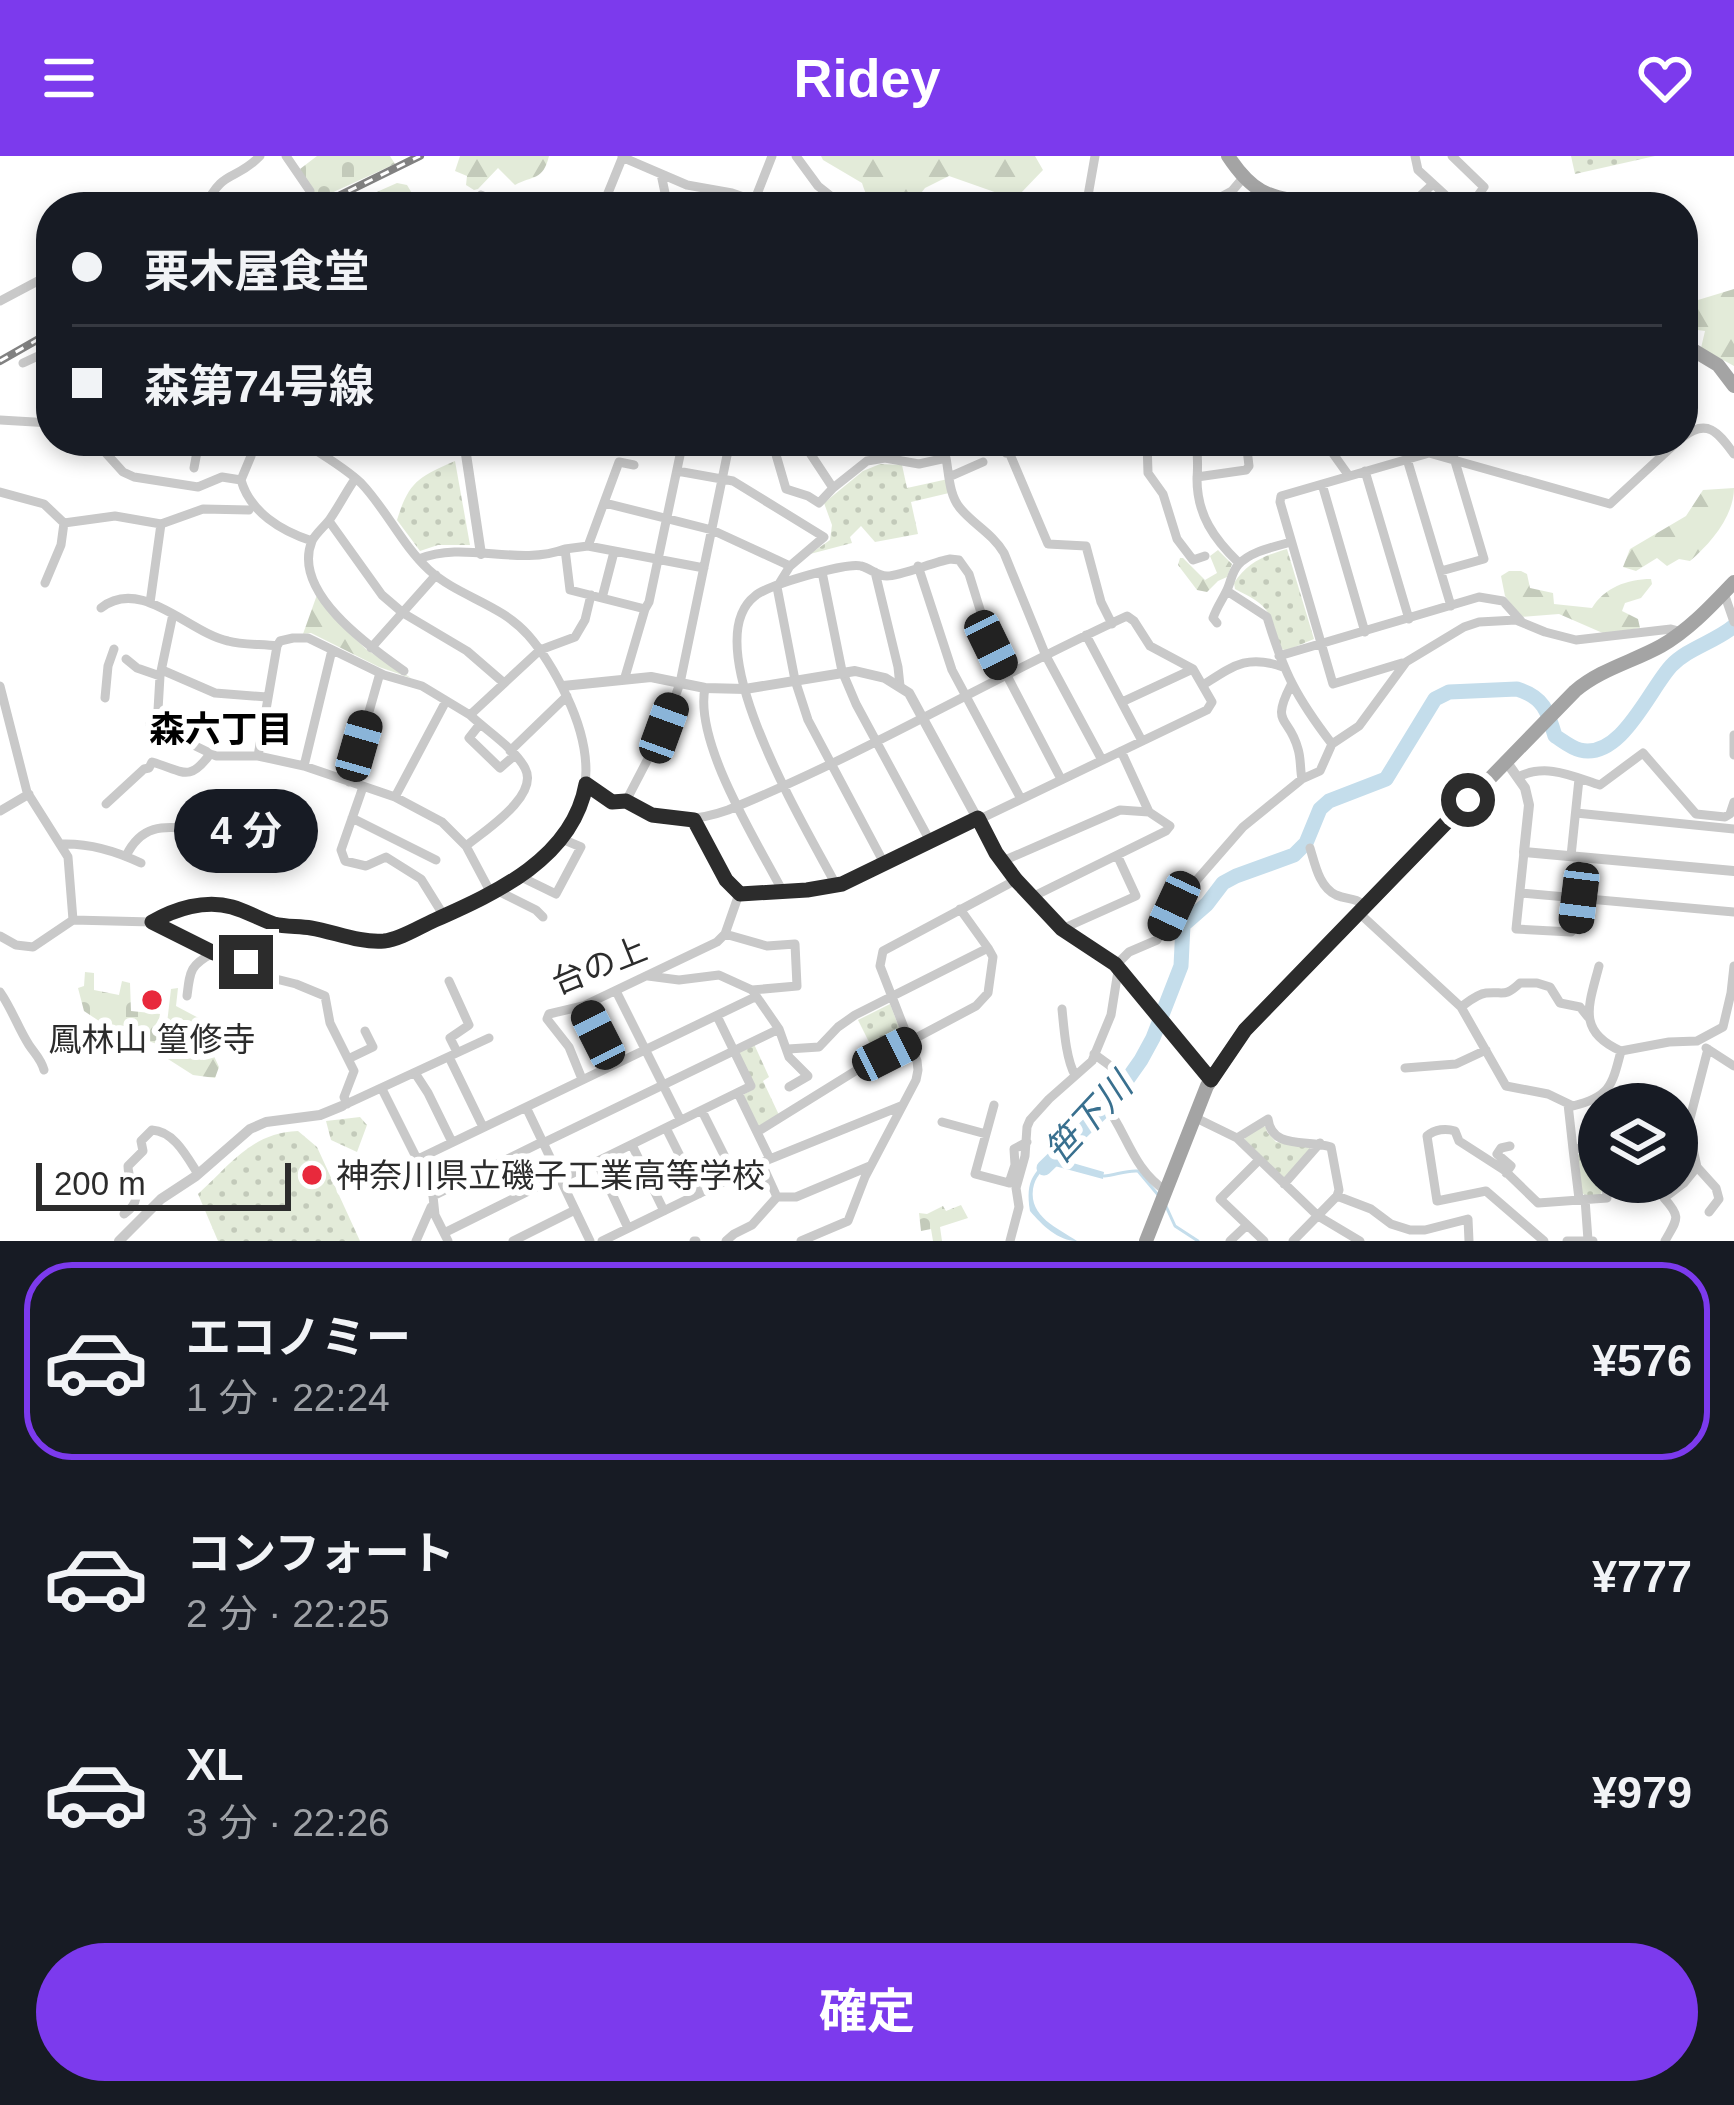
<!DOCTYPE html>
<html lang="ja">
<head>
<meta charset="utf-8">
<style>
	:root { --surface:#171b24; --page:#242831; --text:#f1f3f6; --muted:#9ea1a6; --line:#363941; --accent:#7c3aed }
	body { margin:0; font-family:Arial,"Noto Sans JP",sans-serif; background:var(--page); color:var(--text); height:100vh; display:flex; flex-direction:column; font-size:45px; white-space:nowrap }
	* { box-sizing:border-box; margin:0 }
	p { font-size:39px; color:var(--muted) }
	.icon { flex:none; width:66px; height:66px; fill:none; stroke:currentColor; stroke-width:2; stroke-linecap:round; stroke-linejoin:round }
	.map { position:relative; height:1085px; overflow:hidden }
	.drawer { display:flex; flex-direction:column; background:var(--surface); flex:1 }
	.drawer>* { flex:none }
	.hud { position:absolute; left:36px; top:36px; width:1662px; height:264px; border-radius:48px; box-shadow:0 6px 18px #0003; display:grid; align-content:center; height:264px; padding:0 36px; background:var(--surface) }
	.fabs { position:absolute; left:1578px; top:927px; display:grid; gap:24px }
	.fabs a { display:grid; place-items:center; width:120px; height:120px; border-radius:50%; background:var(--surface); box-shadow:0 6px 18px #0003; font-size:60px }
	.scale { position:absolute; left:36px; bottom:30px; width:255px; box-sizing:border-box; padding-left:12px; border:6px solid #2c2c2c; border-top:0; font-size:33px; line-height:42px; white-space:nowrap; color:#2c2c2c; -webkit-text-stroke:9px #fff; paint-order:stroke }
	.end { position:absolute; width:54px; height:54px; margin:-27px; border:15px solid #2c2c2c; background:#fff; box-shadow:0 0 0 6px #fff }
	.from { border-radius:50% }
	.bubble { position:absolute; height:84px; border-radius:42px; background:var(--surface); box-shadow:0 6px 18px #0003; font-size:39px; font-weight:700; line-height:84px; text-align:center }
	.car { position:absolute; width:36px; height:72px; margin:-36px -18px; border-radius:15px; box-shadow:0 0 9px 3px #0007; background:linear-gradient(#222 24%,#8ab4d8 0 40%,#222 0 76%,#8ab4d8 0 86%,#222 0) }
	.hud b { display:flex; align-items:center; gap:42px; height:114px; font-size:45px }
	.hud b+b { border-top:3px solid var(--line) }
	.hud i { width:30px; height:30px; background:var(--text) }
	ul { padding:21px 0 0; list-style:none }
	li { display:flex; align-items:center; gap:36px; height:198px; margin:0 24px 18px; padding:0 12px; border:6px solid transparent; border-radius:48px }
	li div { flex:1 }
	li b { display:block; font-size:45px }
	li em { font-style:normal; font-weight:700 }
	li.selected { border-color:var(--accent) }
	li>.icon { width:108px; height:108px; stroke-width:1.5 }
	.action { display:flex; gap:24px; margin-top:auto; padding:24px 36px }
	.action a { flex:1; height:138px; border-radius:72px; background:var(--accent); color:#fff; font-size:48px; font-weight:700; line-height:138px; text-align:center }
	header { display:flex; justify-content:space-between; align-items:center; height:156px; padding:0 36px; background:var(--accent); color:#fff; font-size:54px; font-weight:700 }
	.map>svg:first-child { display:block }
	.grass { fill:url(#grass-dots) }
	.forest { fill:url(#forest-firs) }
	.cemetery { fill:url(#cemetery-stones) }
	.water { fill:#c4ddeb }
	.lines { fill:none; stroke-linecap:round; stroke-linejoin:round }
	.stream { stroke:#c4ddeb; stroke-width:3 }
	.river { stroke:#c4ddeb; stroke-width:15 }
	.minor { stroke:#c9c9c9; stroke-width:9 }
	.tertiary { stroke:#c9c9c9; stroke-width:10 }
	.primary { stroke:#a4a4a4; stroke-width:14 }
	.rail-casing { stroke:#818181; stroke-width:8 }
	.rail { stroke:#fff; stroke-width:3; stroke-dasharray:9; stroke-linecap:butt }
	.route { stroke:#2c2c2c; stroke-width:15 }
	.poi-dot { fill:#e8293c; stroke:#fff; stroke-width:4.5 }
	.labels { text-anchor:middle; stroke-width:12; stroke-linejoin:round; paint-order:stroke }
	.street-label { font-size:33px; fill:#2c2c2c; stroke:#fff }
	.poi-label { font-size:33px; fill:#2c2c2c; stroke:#fff }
	.neighbourhood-label { font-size:36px; font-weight:bold; fill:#000; stroke:#fff }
	.water-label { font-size:36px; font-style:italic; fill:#39708f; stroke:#fff }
</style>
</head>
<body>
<header><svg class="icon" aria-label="menu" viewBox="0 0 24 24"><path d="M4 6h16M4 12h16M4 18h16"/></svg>Ridey<svg class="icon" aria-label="heart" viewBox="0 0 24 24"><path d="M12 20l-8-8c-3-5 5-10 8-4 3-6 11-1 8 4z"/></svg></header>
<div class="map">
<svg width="1734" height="1085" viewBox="0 0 1734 1085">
	<defs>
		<pattern id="grass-dots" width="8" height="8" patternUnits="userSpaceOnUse" patternTransform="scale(3)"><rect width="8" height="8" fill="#e3ebd9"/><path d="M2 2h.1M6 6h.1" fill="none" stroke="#c3caba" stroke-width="1.8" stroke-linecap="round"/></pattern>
		<pattern id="forest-firs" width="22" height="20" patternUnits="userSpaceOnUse" patternTransform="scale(3)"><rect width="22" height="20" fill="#e3ebd9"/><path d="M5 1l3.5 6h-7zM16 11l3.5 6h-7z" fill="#c3caba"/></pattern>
		<pattern id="cemetery-stones" width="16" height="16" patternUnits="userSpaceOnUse" patternTransform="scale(3)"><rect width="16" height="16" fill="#e3ebd9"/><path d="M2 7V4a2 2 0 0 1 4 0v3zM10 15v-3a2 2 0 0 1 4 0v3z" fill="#c3caba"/></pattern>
	</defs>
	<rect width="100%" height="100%" fill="#fff"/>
	<path class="grass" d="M1571 0H1655L1575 18Z
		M455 305 470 389H438L420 395 397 364C409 325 419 321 455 305Z
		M880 308 902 309 907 332 948 323 949 337 911 346 918 378 875 386 861 370 850 381 852 387 810 398 830 384 832 369 824 347 863 315Z
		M1287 393 1314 483 1285 495 1280 491C1270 454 1269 450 1235 433L1234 427C1247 407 1263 400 1287 393Z
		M890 848 904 884 875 898 858 864Z
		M754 888 769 921 763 925 779 959 759 971 743 939 755 932 738 896Z
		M360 961 367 969 357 996 331 984 326 965Z
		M1263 970 1266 971 1267 976 1276 986 1313 989 1286 1021H1281L1245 984V981Z
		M298 975 317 991 360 1085H218L198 1038C231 1008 251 977 298 975Z
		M1595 994 1602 1035 1600 1039 1586 1040 1582 1037 1578 998Z"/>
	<path class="forest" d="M460 0H549C543 25 533 19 515 29L498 12 478 33 474 34 466 29 467 20 455 15Z
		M821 0H1035L1043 14 1019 39H1003L949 20 925 32 911 50C880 53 872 58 862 27L823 4Z
		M397 27 407 29 413 39 394 51H343Z
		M1683 132 1698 144 1734 133V210L1701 192 1705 175 1683 172Z
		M1734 332C1734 360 1711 387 1690 405L1679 403 1667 410 1657 402 1636 415 1623 411 1630 393 1686 360 1703 334Z
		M1218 394 1232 408 1227 421 1218 425 1207 436 1197 434 1178 409 1180 402H1183L1205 424 1217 417 1210 400Z
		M1509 415H1521L1527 418 1530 432 1553 437 1554 448 1592 452C1604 432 1627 423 1651 423L1652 428 1641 442 1625 447 1622 455 1638 463 1640 472 1605 478 1559 458 1521 461 1505 440 1501 420Z
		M318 436 345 473 367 494 411 522 379 511 311 477 303 478Z
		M178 832 176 850 208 867H216L224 875 216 885 208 887 174 874 169 889 201 904 213 898 219 911 215 922 193 919 157 896 166 876 171 833Z"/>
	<path class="cemetery" d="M317 0H390L395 8 316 44 300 13Z
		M85 816 94 817V834L119 839 122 825 130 827 131 855 160 858 158 869 163 872 162 878H158L157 888 119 875 107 879 99 865 84 855 78 832 84 830Z
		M961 1049 968 1062 940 1071 942 1085H933L931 1073 921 1075 919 1057 927 1058 943 1050 946 1055Z"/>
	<path class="water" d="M1056 997 1061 1000 1059 1003 1104 1016 1103 1023 1051 1009C1041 1015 1035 1021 1033 1033 1029 1061 1058 1072 1077 1085 1058 1085 1042 1069 1030 1055 1025 1023 1034 1016 1056 997Z"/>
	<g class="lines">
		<path class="stream" d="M1104 1020C1116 1019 1126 1014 1138 1015L1159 1040
			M1165 1048 1175 1070 1198 1085"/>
		<path class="river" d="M1044 1012 1110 948 1141 904 1153 882 1181 810 1183 769 1207 748 1223 727 1236 720 1294 699 1306 687 1320 653 1329 645 1386 623 1435 543 1449 536 1517 533C1544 541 1548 556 1555 580 1563 585 1571 592 1580 594 1621 604 1649 534 1671 510 1688 492 1715 486 1734 470"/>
		<path class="minor" d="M286 0 310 35
			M623 0 606 42 635 51
			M796 0 818 30 842 49
			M1415 0 1418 14 1454 47 1474 45 1484 31 1452 0
			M622 1 687 29 732 37 773 51
			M661 18 668 51
			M481 39 507 51
			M1419 41 1433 28
			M205 51C223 12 235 26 260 0
			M752 51 772 0
			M1086 51 1095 0
			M1218 51 1219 42 1232 35 1243 22
			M0 145 51 118
			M23 207 51 194
			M0 264 51 267
			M1683 281C1708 261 1719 278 1734 298
			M95 285 123 316 134 321 198 331 222 321 241 324C250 356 281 375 312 385
			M730 285 680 527 664 572 626 645C659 667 692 667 728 654 865 598 992 522 1127 460L1134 465 1150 490 1193 513 1212 546 1207 554 859 721 825 732 739 738
			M772 285 786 333 808 340 819 347 833 332 867 305 885 302 919 308 946 302C949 318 949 339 960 352 974 369 992 377 1004 397L1046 500 1102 604
			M802 285 833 332
			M1147 285 1148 317 1163 338 1177 383 1193 404 1205 400
			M1196 285C1198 299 1198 309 1197 323 1197 359 1214 383 1239 407
			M1324 285 1349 320
			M1009 296 1048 388 1086 390 1101 446 1112 468
			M1006 297 1034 285
			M1407 303 1451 450
			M194 312 199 285
			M677 315 733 325 824 381 790 410 777 431
			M1365 315 1409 463
			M949 321 983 306
			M1197 321 1246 314 1249 310 1246 285
			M355 323C346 336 339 350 330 363 325 370 316 377 312 385 291 436 370 491 404 515
			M241 324 251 300 254 285
			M1322 328 1365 476
			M0 336 44 348 64 367 61 389 45 427
			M605 347 712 374 790 410
			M329 365 382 439 403 457 467 495 504 527
			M64 367 115 360 161 368 203 353 249 354
			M588 390 619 306 634 309
			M565 393 588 390 704 412
			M419 403C464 384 518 411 565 393L570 434 645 453
			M918 410 952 514 1021 643
			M1441 415 1484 403 1454 302
			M822 416 842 515 856 548 930 685
			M875 416 898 511 900 530
			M777 431 795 524 808 564 885 709
			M1227 435 1267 461C1284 517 1296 541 1332 588
			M1724 437 1734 466
			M602 442 614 396
			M150 447 161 368
			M101 452C141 420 189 477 228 485 243 489 262 488 277 490
			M1217 467 1213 462C1217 451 1221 446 1226 436 1231 427 1231 417 1238 409 1251 395 1274 391 1291 386
			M1086 479 1142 585
			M371 492 436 419
			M1279 500 1479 441 1503 445 1521 465
			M126 503 137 512 160 520
			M1402 507 1333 528 1280 346 1281 340 1429 297 1610 348 1678 285
			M162 514 215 537 267 541
			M625 521 645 453 649 446 683 285
			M1203 529C1233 510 1247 498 1283 511
			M1291 529C1270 570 1289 559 1298 593 1301 602 1300 614 1302 623
			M0 530 27 636 68 701 73 764
			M705 532C694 587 757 686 783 736
			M105 542 108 510 114 493
			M1122 546 1193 513
			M150 568 216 600H258
			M480 568 469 582 500 612 514 600
			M157 571 160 520 173 458
			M1734 579V599
			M510 595 567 540
			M1121 595 1149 656
			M304 610 332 494
			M1518 621C1546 607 1572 620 1600 629L1643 597 1696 658 1725 661 1730 658 1734 646
			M349 626 380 517
			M586 628 612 645H626
			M363 631 341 694 345 705 366 710 386 701 421 723 444 760
			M395 641 446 545
			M106 648 144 613 149 612 152 606C183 615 189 627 210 598
			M0 655 29 638
			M1576 657 1734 673
			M352 662 436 704
			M695 664 726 725 739 738
			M61 688C89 687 116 695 141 707
			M466 690C484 675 540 640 525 612 514 592 487 575 470 559
			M1310 692C1315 708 1319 731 1336 739 1348 744 1355 741 1365 750
			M1524 696 1516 773 1571 776 1576 770 1579 742
			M126 700C145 661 173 673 211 674
			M1571 700 1579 623
			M1003 705 1120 654 1149 656 1170 670 1166 675 1032 741
			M519 720 556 738 581 691 562 683
			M836 729C809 677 693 488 755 440 768 429 846 406 861 410 870 412 877 420 887 420 900 420 934 406 950 403L959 404 969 418 991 489 1061 623
			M498 735 536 754 543 761
			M1520 737 1734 756
			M492 739 466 690 442 666 395 641 304 610 258 600 277 490 280 485 293 482H308L384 519 422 530 470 559 540 494 575 481 585 464 591 439
			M1358 756 1461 851 1506 930 1548 938 1573 950C1610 941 1612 930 1621 895L1669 886 1697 885 1723 871 1731 837 1734 810
			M152 766 214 797 246 806 264 820 296 828 325 840 330 867 354 915 344 941 347 948
			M1062 773 1136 740 1118 701
			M725 778 767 790 795 788 797 830 752 834
			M0 780 16 789 33 791 73 764 152 766 177 754 214 748 244 754 277 769 311 772 363 784 394 783C427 767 464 756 495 737 578 687 610 632 567 541 556 518 544 497 528 479 501 448 459 441 429 414 402 389 386 353 361 327 344 311 321 298 301 285
			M1599 810C1589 849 1576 875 1621 895
			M648 820 679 824 719 819 752 834 779 873 789 901 808 920 789 931
			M449 825 469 869 450 882 457 896
			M616 835 680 963
			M0 836C12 853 18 872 29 889 35 898 41 903 44 914
			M187 840C190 815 190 809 213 797
			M583 850 613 908
			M1461 851C1468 846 1477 838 1486 837 1504 835 1504 842 1520 827H1537L1550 831 1560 847 1580 851 1588 861
			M1062 853C1064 873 1066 903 1075 919
			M1706 892 1734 910
			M788 893 819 891 838 871 855 859 988 792 960 753
			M1094 898 1116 914 1117 926 1104 947C1128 978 1131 1011 1166 1035
			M449 901 483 971
			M348 903 373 891 365 875
			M1405 912 1456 908 1486 894
			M415 917 428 937 452 986
			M582 923 569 891 547 863 549 858 583 850 717 786 725 778 739 738
			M382 933 425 1019 433 1040 435 1059 448 1085
			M738 937 770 1003
			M1568 948 1573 993 1599 990
			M994 949 975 1018 1009 1027 1015 1009 1014 993 1027 986
			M342 950 489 882
			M526 951 590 1085
			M702 955 735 1021
			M1194 961 1237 982 1318 1060 1360 1085
			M942 966 986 978
			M666 972 699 1038
			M757 976 865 909 976 850 988 837 993 801 988 792
			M1237 982 1268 963C1272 994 1307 983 1331 991L1339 1034 1337 1040 1293 1085
			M543 987 779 873
			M632 989 664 1055
			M1573 993 1579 1043
			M418 1003 755 841
			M1259 1004 1220 1043 1264 1085
			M597 1006 628 1072
			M762 1008 777 1041
			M1697 1011 1716 1032 1719 1043 1709 1056
			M1506 1017 1511 1010 1497 998 1501 992 1510 990
			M561 1023 751 930 717 860
			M1284 1028 1320 987
			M433 1040 542 986
			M1337 1040 1371 1053 1391 1068 1410 1074H1425L1468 1063 1469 1085
			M1585 1043 1588 1084
			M124 1058C148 1041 128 1031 128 1010L143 995 141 985 152 974C174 975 187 1001 198 1018
			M444 1077 559 1020
			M416 1085 431 1051
			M513 1085 575 1054
			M602 1085 770 1003 901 950
			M694 1085H696
			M726 1085 734 1078 752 1069 777 1041H796L870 1010
			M801 1085 848 1065 865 1021 916 924 918 914 917 905 880 810 883 795 1016 724
			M1010 1085 1019 1051 1016 1032 1025 1000 1027 971 1030 964 1049 943 1092 905 1111 859 1118 815 1117 808 1129 796 1157 784 1174 750 1243 671 1302 623 1320 615 1332 588 1359 570 1406 506 1464 471 1479 466 1516 464 1545 476 1576 484 1671 473 1682 476
			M1230 1085 1247 1069
			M1544 1085 1486 1035 1437 1045 1427 980C1435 973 1446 972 1455 975L1459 985 1504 1014 1538 1047 1607 1042 1606 1026
			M1567 1085H1593
			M1665 1085C1677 1063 1682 1062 1664 1042L1684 1027 1697 1011 1688 970 1708 893"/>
		<path class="tertiary" d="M464 285 481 398
			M563 530 651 521 705 532 745 533 855 515 885 522 909 537 996 697 1016 724 1062 773 1115 808 1211 924
			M1506 605 1525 632 1529 649 1524 696 1734 715
			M119 1085 161 1043 196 1020 250 973 266 966 320 959 342 950"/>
		<path class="primary" d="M1228 0C1259 47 1276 39 1327 51
			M1683 188 1718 209 1734 230
			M1146 1085 1207 930 1245 874 1575 535C1601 513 1632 506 1661 490 1689 474 1712 449 1734 426"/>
		<defs>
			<path id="rail" d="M316 51 420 0
				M0 205 51 176"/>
		</defs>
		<use href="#rail" class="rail-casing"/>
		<use href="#rail" class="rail"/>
	</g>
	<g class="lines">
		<path class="route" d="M246 806 214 797 152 766C175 753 205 743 232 751 246 755 260 763 274 768 286 771 299 770 311 772 335 776 359 787 384 785 401 783 419 771 435 764 496 737 573 702 586 628L612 646 626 645 652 659 694 664 726 724 740 738 807 734 842 728 978 662 996 697 1016 724 1062 773 1115 808 1211 924 1245 874 1468 644"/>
	</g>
	<g class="poi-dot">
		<circle cx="152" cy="844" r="12"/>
		<circle cx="312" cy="1019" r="12"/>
	</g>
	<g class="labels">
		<g class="street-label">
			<text transform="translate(599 809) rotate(-22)" y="12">台の上</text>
		</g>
		<g class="poi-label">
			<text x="152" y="895">鳳林山 篁修寺</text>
			<text x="336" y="1031" text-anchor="start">神奈川県立磯子工業高等学校</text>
		</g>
		<g class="neighbourhood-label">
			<text x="221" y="586">森六丁目</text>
		</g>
		<g class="water-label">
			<text transform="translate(1088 962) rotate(-47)" y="13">笹下川</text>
		</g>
	</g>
</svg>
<div class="fabs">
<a><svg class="icon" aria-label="layers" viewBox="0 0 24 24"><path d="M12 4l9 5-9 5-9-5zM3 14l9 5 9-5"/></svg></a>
</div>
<div class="scale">200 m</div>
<i class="end from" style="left:1468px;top:644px"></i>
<i class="end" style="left:246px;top:806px"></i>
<div class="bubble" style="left:174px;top:633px;width:144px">4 分</div>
<i class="car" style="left:991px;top:489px;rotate:154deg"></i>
<i class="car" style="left:664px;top:572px;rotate:20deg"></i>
<i class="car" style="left:359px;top:590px;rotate:16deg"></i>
<i class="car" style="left:1579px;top:742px;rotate:187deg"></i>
<i class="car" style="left:1174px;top:750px;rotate:205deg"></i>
<i class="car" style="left:598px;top:879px;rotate:333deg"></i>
<i class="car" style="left:887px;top:898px;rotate:63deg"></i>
<div class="hud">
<b><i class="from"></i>栗木屋食堂</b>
<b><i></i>森第74号線</b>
</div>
</div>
<section class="drawer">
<ul>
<li class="selected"><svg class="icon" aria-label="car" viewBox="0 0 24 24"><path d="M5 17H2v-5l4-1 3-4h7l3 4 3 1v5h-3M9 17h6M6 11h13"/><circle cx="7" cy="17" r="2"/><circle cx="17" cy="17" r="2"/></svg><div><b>エコノミー</b><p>1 分 · 22:24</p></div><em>¥576</em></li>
<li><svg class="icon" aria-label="car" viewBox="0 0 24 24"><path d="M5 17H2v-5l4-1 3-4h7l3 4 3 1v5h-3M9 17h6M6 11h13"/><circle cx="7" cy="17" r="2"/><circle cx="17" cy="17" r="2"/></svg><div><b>コンフォート</b><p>2 分 · 22:25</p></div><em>¥777</em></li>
<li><svg class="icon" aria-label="car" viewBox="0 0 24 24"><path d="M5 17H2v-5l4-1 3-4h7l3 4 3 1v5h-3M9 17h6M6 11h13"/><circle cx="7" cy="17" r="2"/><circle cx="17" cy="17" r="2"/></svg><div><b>XL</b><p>3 分 · 22:26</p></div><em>¥979</em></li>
</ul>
<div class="action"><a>確定</a></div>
</section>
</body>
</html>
